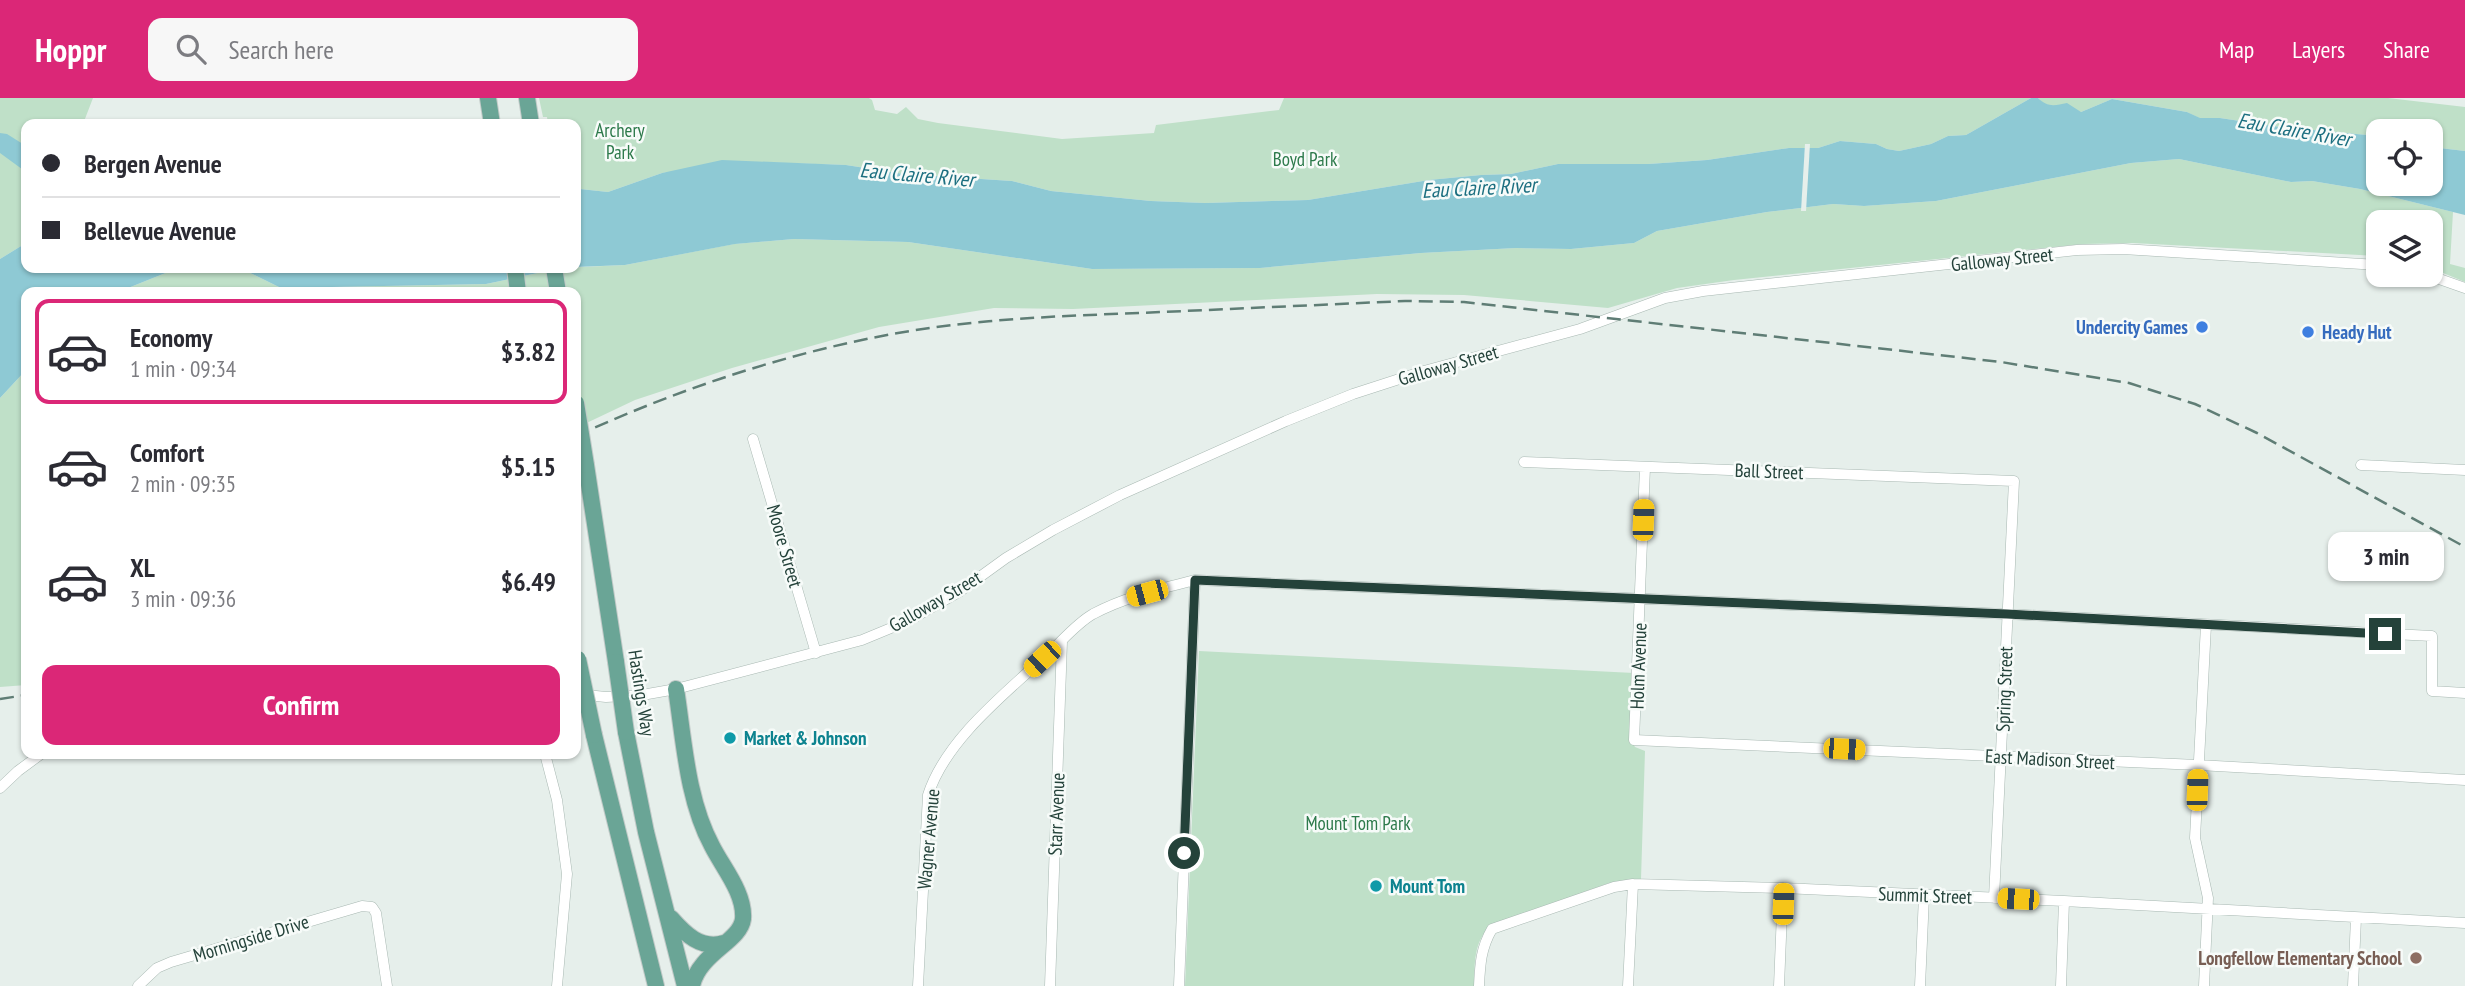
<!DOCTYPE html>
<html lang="en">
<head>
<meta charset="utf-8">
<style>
	:root { --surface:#fff; --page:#f7f7f7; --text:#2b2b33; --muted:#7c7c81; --line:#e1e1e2; --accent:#db2777 }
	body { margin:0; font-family:"PT Sans Narrow",sans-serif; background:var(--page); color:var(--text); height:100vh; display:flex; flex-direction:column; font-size:26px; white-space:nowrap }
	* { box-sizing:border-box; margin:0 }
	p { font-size:23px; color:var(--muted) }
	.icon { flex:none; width:38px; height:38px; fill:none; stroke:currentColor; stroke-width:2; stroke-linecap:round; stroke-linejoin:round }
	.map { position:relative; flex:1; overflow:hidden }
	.drawer { position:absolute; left:21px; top:189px; width:560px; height:472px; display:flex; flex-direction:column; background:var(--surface); border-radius:14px; box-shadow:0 2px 5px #0004 }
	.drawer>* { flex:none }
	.banner { position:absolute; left:21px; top:21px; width:560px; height:154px; border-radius:14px; box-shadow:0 2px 5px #0004; display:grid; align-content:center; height:154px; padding:0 21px; background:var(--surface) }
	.controls { position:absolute; left:2366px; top:21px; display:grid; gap:14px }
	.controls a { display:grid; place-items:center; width:77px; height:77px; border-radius:14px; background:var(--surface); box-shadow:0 2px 5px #0004; font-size:35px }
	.end { position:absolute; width:32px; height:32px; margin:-16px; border:9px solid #24423a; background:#fff; box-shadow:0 0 0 4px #fff }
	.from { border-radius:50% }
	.bubble { position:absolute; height:49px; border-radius:14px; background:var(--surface); box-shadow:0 2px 5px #0004; font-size:23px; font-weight:800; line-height:49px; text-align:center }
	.car { position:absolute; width:21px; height:42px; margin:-21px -10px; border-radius:9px; box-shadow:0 0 5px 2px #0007; background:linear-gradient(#f5c518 24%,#345 0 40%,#f5c518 0 76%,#345 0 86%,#f5c518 0) }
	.banner b { display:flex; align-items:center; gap:24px; height:66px; font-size:26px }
	.banner b+b { border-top:2px solid var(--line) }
	.banner i { width:18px; height:18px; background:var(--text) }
	ul { padding:12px 0 0; list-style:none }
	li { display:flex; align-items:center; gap:21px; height:105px; margin:0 14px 10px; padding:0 7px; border:4px solid transparent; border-radius:14px }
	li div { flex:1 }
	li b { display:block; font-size:26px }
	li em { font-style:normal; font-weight:800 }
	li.current { border-color:var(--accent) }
	li>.icon { width:63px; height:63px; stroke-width:1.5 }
	.primary-button { display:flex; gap:14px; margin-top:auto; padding:14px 21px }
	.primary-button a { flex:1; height:80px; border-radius:14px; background:var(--accent); color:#fff; font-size:28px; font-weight:800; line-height:80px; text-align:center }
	header { display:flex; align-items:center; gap:42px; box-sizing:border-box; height:98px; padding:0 35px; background:var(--accent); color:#fff }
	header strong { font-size:33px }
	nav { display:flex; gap:38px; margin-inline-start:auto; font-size:24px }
	.search { width:490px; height:63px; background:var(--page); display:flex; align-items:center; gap:18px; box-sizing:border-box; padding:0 24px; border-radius:14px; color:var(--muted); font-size:26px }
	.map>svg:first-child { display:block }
	.green { fill:#bfe0c8 }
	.water { fill:#8ec9d4 }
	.pier { fill:#e6efeb }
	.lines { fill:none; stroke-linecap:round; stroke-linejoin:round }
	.street-casing { stroke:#a8b8b2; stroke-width:11 }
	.primary-casing { stroke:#c2cac8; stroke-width:18 }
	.street { stroke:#fff; stroke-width:10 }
	.primary { stroke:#6aa596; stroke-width:16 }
	.rail { stroke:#5f7d75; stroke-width:2.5; stroke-dasharray:14 7; stroke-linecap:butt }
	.primary-bridge-casing { stroke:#c2cac8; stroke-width:18; stroke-linecap:butt }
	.primary-bridge { stroke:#6aa596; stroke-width:16 }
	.route { stroke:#24423a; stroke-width:9 }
	.shop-dot { fill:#3f7fe0; stroke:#f7fbf9; stroke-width:2.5 }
	.culture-dot { fill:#0f9aa8; stroke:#f7fbf9; stroke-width:2.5 }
	.education-dot { fill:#8d6e63; stroke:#f7fbf9; stroke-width:2.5 }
	.labels { text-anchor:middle; stroke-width:5; stroke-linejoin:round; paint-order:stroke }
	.park-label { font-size:19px; fill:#2d7a4b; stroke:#f7fbf9 }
	.street-label { font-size:19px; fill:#24423a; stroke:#f7fbf9 }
	.shop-label { font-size:19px; font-weight:bold; fill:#366cbe; stroke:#f7fbf9; text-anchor:end }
	.culture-label { font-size:19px; font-weight:bold; fill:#0d838f; stroke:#f7fbf9; text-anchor:start }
	.education-label { font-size:19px; font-weight:bold; fill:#785e54; stroke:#f7fbf9; text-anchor:end }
	.water-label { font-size:21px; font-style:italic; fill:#1c6f80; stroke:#f7fbf9 }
</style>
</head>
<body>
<header>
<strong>Hoppr</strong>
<div class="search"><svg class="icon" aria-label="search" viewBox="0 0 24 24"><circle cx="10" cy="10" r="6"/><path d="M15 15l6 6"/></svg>Search here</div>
<nav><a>Map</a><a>Layers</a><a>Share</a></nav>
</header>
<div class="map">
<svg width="2465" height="888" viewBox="0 0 2465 888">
	<rect width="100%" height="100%" fill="#e6efeb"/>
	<path class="green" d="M0 0H93L83 26H26V145L0 161Z
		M539 0H869L872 2 875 12 897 16 906 9 918 21 938 25 1062 41 1154 35 1156 27 1279 12 1284 0H2031L1966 37 1948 38 1931 46 1899 53 1887 51 1876 46 1840 43 1818 50H1789L1707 62 1648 66H1558L1511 76 1481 77 1429 82 1308 102 1205 105 1151 103 1051 93 1012 83 904 76 846 67 758 64 662 75 608 94 580 91 576 86V26H548L547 19H543Z
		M2038 0H2388L2465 9V53L2431 49V33H2378V38L2280 29 2220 20H2199L2187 14 2112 1 2081 14 2044 6Z
		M2179 61 2291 84 2312 83 2360 91 2453 114 2450 166 2465 170V184L2431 170V124H2378V158L2133 145 2083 146 1734 182 1677 190 1608 210 1464 197 1377 196 1073 211 994 210 879 229 732 270 635 302 576 330V194H118L168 174 197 170 244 172 281 190 486 186 561 170 625 167 734 146 794 141 908 144 1092 171 1260 170 1421 155 1516 150 1571 151 1634 145 1657 133 1767 114 1833 106 1864 108 1936 103 2131 65Z
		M26 272V587L0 589V300Z
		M1199 553 1634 575 1632 644 1635 649 1645 653 1641 781 1609 785 1490 828C1473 845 1475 866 1474 888H1185Z"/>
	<path class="water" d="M2031 0H2038C2047 9 2054 8 2067 5L2081 14 2112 1 2187 14 2200 20H2220L2280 29 2378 38V86H2431V49L2465 53V117L2360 91 2312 83 2291 84 2179 61 2131 65 1936 103 1864 108 1833 106 1767 114 1657 133 1634 145 1571 151 1516 150 1421 155 1260 170 1092 171 908 144 794 141 735 146 625 167 576 169V86L580 91 608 94 662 75 722 62 846 67 904 76 1012 83 1051 93 1151 103 1205 105 1308 102 1429 82 1481 77 1511 76 1558 66H1648L1707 62 1789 50H1818L1840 43 1876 46 1887 51 1899 53 1931 46 1948 38 1966 37Z
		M0 35 7 36 26 48V74L0 55Z
		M26 145V170H197L168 174 118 194H26V272L0 300V161Z
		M218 170H561L486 186 281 190 244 172Z"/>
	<path class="pier" d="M1805 46H1810L1806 113H1801Z"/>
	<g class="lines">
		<defs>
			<path id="street" d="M2428 177 2465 190
				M753 341 816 555
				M1524 364 2014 383 1994 800
				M2361 367 2465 372
				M1645 369 1634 642 2198 667 2465 682
				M576 596 606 599 642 597 676 591 862 542 908 523 959 494 1006 460 1053 432 1120 397 1286 323 1353 296 1424 273 1580 231 1665 200 1703 193 2077 152 2123 151 2378 167
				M545 656 557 702 567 776 557 888
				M0 690 18 673 41 656
				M138 888 157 870 171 864 362 808 372 809 376 815 387 888
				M918 888 928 697C946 641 1006 595 1049 555 1062 543 1077 525 1093 516 1125 499 1160 491 1195 482L2007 516 2432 538V593L2465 595
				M1050 888 1062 543
				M1179 888 1195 482
				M1479 888C1480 866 1481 850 1492 831L1614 789 1633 786 1783 790 2064 803 2465 825
				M1628 888 1633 786
				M1779 888 1783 790
				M1920 888 1924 798
				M2061 888 2064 803
				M2204 888 2208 800 2195 740 2206 527
				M2353 888 2356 820"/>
			<path id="primary" d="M488 0 492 26
				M527 0 531 26
				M515 170 518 194
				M554 170 558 194
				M586 367 616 564
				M676 591C684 642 687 702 712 748 723 770 745 795 743 821 740 844 699 855 692 888
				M626 634 646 734 685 888
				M594 637 656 888
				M671 820C685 836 701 852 724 845"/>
		</defs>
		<use href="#street" class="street-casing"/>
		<use href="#primary" class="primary-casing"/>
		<use href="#street" class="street"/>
		<use href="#primary" class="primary"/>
		<path class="rail" d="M576 338C679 291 786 255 898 235 978 221 1059 218 1140 215 1228 211 1317 207 1405 203L1464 204 2001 264 2129 285 2195 306 2257 335 2465 449
			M0 601 26 597"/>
		<defs>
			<path id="primary-bridge" d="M576 305 586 367
				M578 561 594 637
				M616 564 626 634"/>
		</defs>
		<use href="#primary-bridge" class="primary-bridge-casing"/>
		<use href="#primary-bridge" class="primary-bridge"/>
	</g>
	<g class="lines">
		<path class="route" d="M1184 755 1195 482 2007 516 2385 536"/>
	</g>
	<g class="shop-dot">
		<circle cx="2202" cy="229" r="7"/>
		<circle cx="2308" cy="234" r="7"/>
	</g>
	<g class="culture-dot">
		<circle cx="730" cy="640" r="7"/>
		<circle cx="1376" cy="788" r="7"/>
	</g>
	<circle class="education-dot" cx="2416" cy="860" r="7"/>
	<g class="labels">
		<g class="park-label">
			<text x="620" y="39">Archery<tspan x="620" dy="22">Park</tspan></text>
			<text x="1305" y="68">Boyd Park</text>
			<text x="1358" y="732">Mount Tom Park</text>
		</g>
		<g class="street-label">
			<text transform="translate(2002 161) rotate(-6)" y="7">Galloway Street</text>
			<text transform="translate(1448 267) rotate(-16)" y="7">Galloway Street</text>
			<text transform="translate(1769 373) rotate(2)" y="7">Ball Street</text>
			<text transform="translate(785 448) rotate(74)" y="7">Moore Street</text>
			<text transform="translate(935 503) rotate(-30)" y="7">Galloway Street</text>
			<text transform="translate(1638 568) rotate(-88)" y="7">Holm Avenue</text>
			<text transform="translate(2004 591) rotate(-88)" y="7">Spring Street</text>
			<text transform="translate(642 595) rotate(81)" y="7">Hastings Way</text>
			<text transform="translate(2050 661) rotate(3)" y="7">East Madison Street</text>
			<text transform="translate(1056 716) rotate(-88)" y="7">Starr Avenue</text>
			<text transform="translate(928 741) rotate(-85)" y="7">Wagner Avenue</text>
			<text transform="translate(1925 797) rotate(2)" y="7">Summit Street</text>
			<text transform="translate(251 840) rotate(-17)" y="7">Morningside Drive</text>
		</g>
		<g class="shop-label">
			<text x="2188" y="236">Undercity Games</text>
			<text x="2322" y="241" text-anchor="start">Heady Hut</text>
		</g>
		<g class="culture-label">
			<text x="744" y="647">Market &amp; Johnson</text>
			<text x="1390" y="795">Mount Tom</text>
		</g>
		<g class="education-label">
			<text x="2402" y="867">Longfellow Elementary School</text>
		</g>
		<g class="water-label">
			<text transform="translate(2294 32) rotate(10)" y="7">Eau Claire River</text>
			<text transform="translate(917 77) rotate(5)" y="7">Eau Claire River</text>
			<text transform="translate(1479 90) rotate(-3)" y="7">Eau Claire River</text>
		</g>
	</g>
</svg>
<div class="controls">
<a><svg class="icon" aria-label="locate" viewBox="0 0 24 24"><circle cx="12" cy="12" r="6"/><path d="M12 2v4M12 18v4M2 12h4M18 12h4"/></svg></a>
<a><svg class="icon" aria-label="layers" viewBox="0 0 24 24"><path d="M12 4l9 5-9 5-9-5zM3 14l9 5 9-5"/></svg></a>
</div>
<i class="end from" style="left:1184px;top:755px"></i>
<i class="end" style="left:2385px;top:536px"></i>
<div class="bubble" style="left:2328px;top:434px;width:116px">3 min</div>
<i class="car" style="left:1643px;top:422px;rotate:2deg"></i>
<i class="car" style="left:1147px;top:495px;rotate:255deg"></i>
<i class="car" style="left:1042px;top:561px;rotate:227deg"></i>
<i class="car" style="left:1844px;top:651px;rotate:93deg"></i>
<i class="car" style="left:2197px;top:692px;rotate:2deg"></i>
<i class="car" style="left:2018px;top:801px;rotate:273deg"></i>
<i class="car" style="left:1783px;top:806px;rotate:2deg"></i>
<div class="banner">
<b><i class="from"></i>Bergen Avenue</b>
<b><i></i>Bellevue Avenue</b>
</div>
<section class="drawer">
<ul>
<li class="current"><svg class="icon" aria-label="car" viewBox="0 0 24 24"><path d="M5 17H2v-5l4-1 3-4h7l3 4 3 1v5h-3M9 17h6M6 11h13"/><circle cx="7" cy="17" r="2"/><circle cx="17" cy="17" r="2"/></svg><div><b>Economy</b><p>1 min · 09:34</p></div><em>$3.82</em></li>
<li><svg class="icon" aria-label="car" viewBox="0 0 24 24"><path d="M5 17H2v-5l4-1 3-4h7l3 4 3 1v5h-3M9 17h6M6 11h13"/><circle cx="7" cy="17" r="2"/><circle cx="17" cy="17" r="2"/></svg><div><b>Comfort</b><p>2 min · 09:35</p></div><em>$5.15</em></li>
<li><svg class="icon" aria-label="car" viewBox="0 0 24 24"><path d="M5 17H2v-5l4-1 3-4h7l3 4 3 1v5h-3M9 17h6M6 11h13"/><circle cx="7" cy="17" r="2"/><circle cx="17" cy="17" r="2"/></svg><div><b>XL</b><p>3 min · 09:36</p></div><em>$6.49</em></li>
</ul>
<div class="primary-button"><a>Confirm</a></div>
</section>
</div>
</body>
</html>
